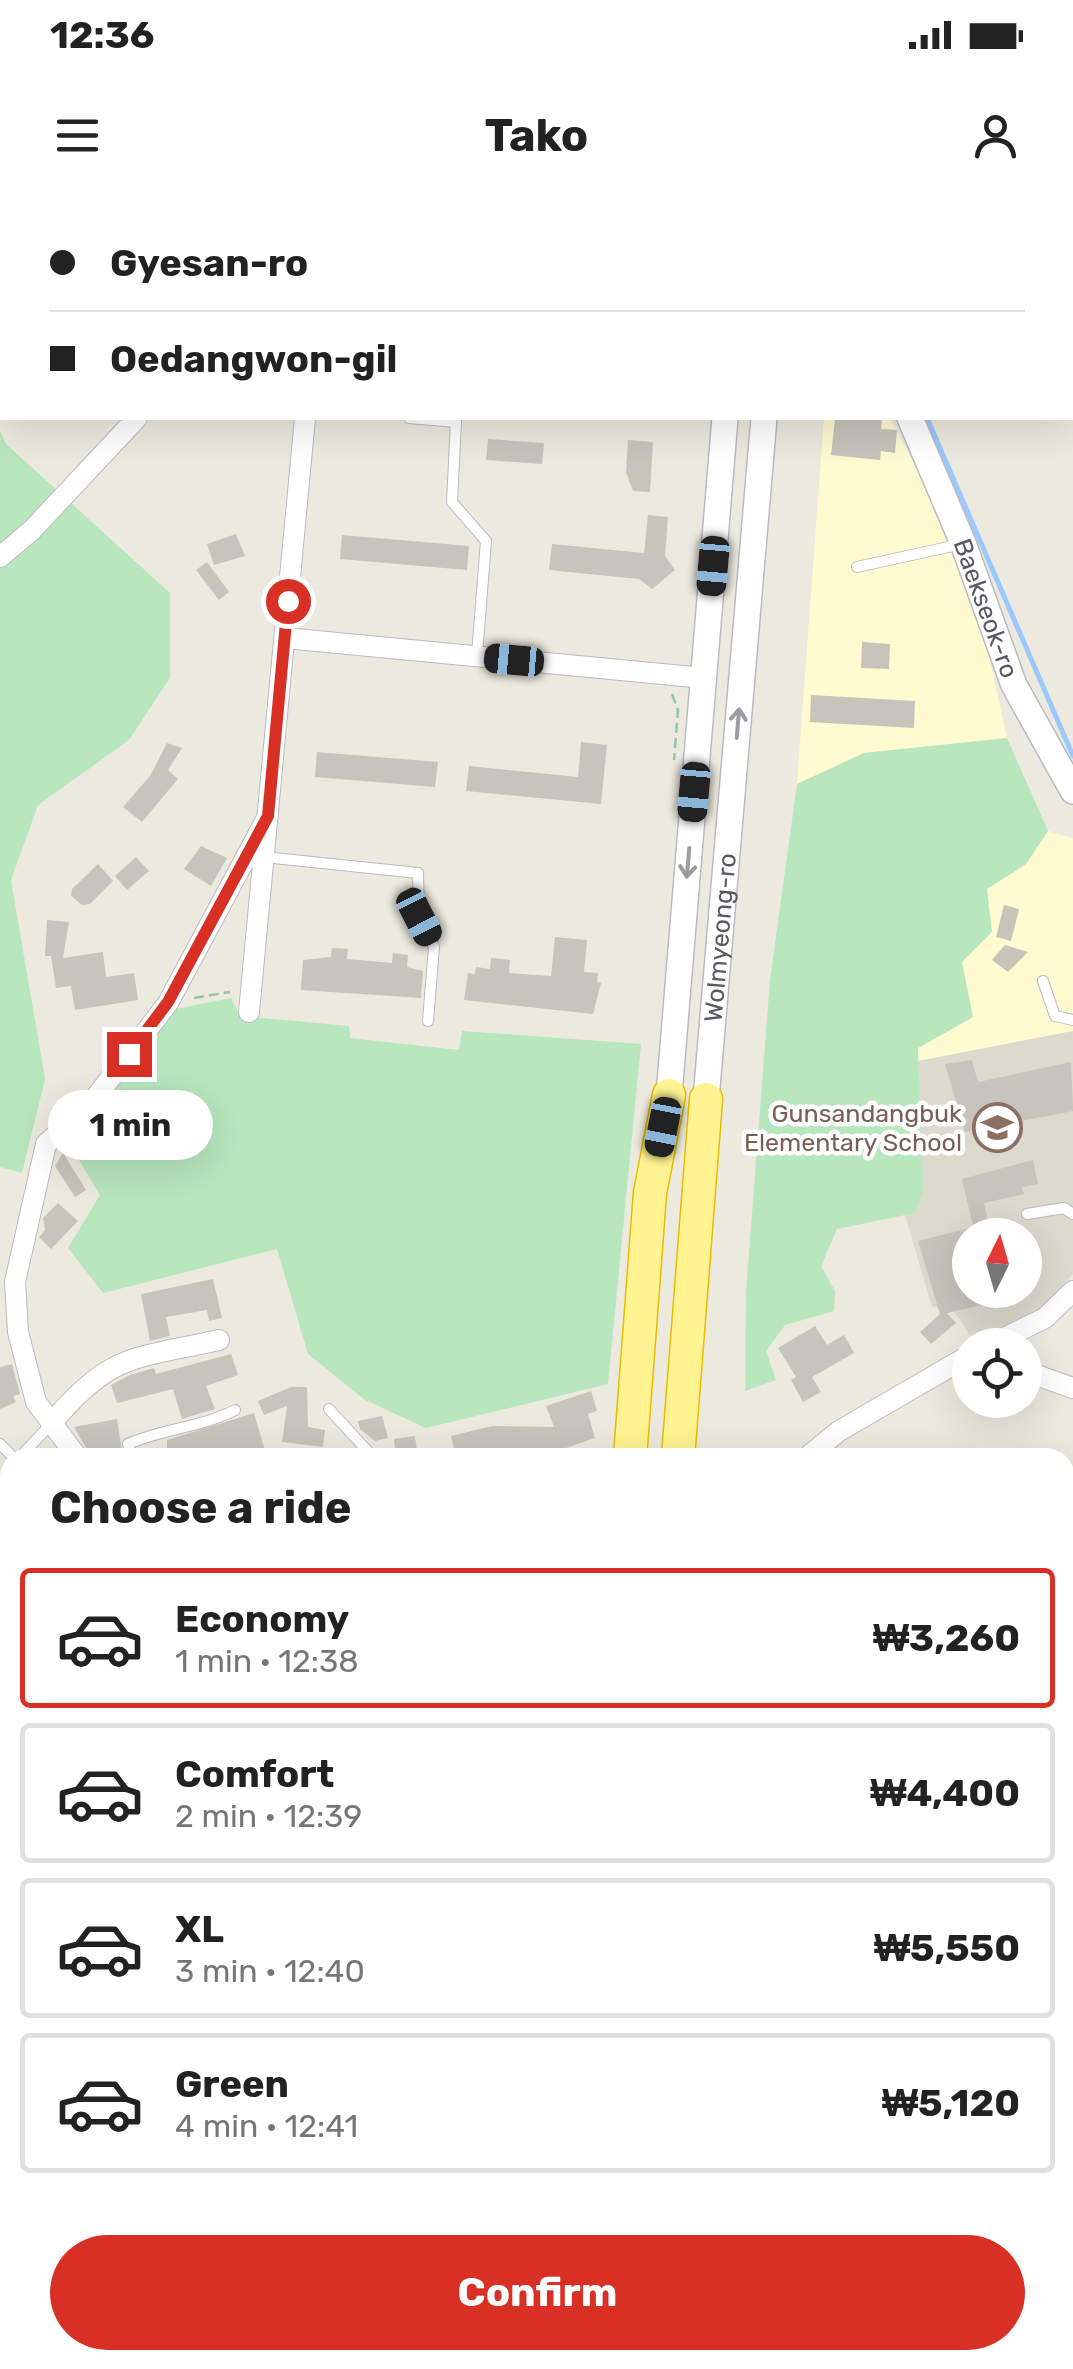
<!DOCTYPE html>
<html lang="en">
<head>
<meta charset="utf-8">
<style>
	:root { --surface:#fff; --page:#f2f2f2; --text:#222; --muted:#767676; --line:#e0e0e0; --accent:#d93025 }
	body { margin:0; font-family:Rubik,sans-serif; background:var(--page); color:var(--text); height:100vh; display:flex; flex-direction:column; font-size:38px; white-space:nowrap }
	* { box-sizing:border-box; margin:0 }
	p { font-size:32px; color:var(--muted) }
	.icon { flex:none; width:55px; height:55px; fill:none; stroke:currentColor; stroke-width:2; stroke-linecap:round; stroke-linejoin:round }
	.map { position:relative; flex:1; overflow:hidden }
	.drawer { position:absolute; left:0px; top:1248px; width:1075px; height:922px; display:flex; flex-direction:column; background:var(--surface); border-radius:30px 30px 0 0; box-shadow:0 10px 40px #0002 }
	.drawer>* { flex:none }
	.hud { position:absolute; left:0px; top:0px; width:1075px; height:220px; box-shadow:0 10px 40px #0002; display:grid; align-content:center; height:220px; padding:0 50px; background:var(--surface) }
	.needle { width:65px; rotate:5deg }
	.fabs { position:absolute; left:952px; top:1018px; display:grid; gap:20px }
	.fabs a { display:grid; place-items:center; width:90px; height:90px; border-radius:50%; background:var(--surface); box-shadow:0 10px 40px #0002; font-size:50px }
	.end { position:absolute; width:45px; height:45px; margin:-22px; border:12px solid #d93025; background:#fff; box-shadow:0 0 0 5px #fff }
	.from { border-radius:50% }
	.bubble { position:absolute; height:70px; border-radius:35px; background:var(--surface); box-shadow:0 10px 40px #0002; font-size:32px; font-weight:700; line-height:70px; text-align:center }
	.car { position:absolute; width:30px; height:60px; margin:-30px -15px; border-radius:12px; box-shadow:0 0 8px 2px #0007; background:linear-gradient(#222 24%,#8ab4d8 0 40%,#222 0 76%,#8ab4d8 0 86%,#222 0) }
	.hud b { display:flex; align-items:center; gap:35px; height:95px; font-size:38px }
	.hud b+b { border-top:2px solid var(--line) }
	.hud i { width:25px; height:25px; background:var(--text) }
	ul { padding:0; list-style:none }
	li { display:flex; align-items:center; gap:30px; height:140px; margin:0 20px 15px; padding:0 30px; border:5px solid var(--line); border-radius:10px }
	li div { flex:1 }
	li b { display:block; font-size:38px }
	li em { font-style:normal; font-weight:700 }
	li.current { border-color:var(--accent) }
	li>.icon { width:90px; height:90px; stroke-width:1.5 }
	h2 { padding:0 50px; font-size:45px; line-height:120px }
	.cta { display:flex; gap:20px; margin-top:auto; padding:20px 50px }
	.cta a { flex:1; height:115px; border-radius:60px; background:var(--accent); color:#fff; font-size:40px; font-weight:700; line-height:115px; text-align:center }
	.status { display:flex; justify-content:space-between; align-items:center; height:70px; padding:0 50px; background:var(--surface); direction:ltr }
	.status svg { height:28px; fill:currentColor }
	header { display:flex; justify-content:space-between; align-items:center; height:130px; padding:0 50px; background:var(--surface); font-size:45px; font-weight:700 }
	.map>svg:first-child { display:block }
	.commercial { fill:#fffad0 }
	.education { fill:#dbdacd; fill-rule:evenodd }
	.green { fill:#b8e6bd }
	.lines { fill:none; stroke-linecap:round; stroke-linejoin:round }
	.stream { stroke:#9bc8ff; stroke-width:5 }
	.building { fill:#c7c4bb }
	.service-casing { stroke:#b9bbc1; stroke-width:12 }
	.minor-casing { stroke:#b9bbc1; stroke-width:22 }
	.tertiary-casing { stroke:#b9bbc1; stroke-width:28 }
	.trunk-casing { stroke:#eabc00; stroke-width:35 }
	.path { stroke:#91c6a7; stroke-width:2.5; stroke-dasharray:10 5; stroke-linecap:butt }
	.service { stroke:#fff; stroke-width:10 }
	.minor { stroke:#fff; stroke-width:20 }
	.tertiary { stroke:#fff; stroke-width:25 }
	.trunk { stroke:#fff491; stroke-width:32 }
	.rail-casing { stroke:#b2b3b3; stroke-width:9 }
	.rail { stroke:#fff; stroke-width:5; stroke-dasharray:15; stroke-linecap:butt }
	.oneway { stroke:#9a9ca0 }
	.route { stroke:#d93025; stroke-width:12 }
	.labels { text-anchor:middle; stroke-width:9; stroke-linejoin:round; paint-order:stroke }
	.street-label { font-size:25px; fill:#575a60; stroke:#fff }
	.education-label { font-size:25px; fill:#785e54; stroke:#fff; text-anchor:end }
</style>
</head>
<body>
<div class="status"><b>12:36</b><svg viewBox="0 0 49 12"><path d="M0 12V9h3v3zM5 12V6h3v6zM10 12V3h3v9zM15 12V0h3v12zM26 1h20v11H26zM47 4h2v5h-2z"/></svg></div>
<header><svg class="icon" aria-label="menu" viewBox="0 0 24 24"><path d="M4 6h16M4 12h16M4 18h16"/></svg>Tako<svg class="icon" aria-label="person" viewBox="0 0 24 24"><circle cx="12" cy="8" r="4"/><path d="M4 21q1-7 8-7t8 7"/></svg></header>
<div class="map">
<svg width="1073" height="2169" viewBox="0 0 1073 2169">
	<rect width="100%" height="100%" fill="#eceade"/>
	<path class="commercial" d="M824 218H890L922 279 985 437 1007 538 864 553 797 584Z
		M1048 631 1073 638V831L918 861V848L973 817 961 762 991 732 987 689 1026 664Z"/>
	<path class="education" d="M1073 831V1074L1039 1111 974 1141 953 1110 932 1107 905 1015 915 1012 923 992 918 861ZM970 1035H1025V1090H970Z"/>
	<path class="green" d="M0 231 6 244 170 393V478L129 540 38 605 11 680 45 879 22 973 0 967Z
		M1007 538 1048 631 1026 664 987 689 992 732 962 762 973 817 918 848 923 992 915 1013 837 1029 821 1066 835 1091 834 1111 785 1125 766 1151 776 1180 745 1191 746 1092 770 780 797 584 864 553Z
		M231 798 240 816 349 826 350 838 459 850 462 831 641 844 608 1184 426 1228 365 1200 308 1154 277 1049 103 1093 68 1048 100 995 70 945 171 810Z
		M1065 1775 1073 1776V1991L1065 1992Z
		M1073 2115V2169H897L892 2160H1065V2117Z"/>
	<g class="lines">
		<path class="stream" d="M840 0 841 2
			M927 218 1073 556
			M1065 1601 1073 1603"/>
	</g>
	<path class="building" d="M835 218 882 219 881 229 897 230 895 253 881 251 880 260 831 255Z
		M488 239 544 243 542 264 486 260Z
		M628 240 653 242 650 292 633 291 626 272Z
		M648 315 668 317 665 356 675 370 652 389 639 379 549 370 552 344 644 353Z
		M236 334 245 356 214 365 207 344Z
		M342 335 469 346 467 370 340 359Z
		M207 362 229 392 219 400 196 370Z
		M862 442 890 444 889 469 861 468Z
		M811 495 915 501 914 528 810 522Z
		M581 542 607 545 601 604 466 591 469 566 578 577Z
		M167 543 182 548 168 570 178 579 142 622 123 607 150 576Z
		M317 552 438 562 435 587 315 577Z
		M201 646 227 658 211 686 184 669Z
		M136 657 149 671 127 690 115 676Z
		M98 664 113 681 90 704 82 705 71 696 72 689Z
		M1004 705 1019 709 1011 741 996 737Z
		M47 720 69 722 63 758 103 752 106 777 134 773 138 800 75 810 71 786 56 788 51 756H45Z
		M555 737 587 740 584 772 598 773 597 782 601 783 593 814 464 800 468 773 475 774 476 767 490 769 491 758 510 760 509 773 551 776Z
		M1005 745 1028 752 1008 772 992 760Z
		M332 748 348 749 347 759 392 763 393 753 408 755 407 767 423 771 421 798 301 790 303 760 331 757Z
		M972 860 978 882 1071 862 1073 911 965 932 945 864Z
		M63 953 86 990 75 997 55 966Z
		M1033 960 1038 984 1022 987 1024 994 984 1003 991 1035H975L962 979Z
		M58 1003 78 1021 51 1049 39 1037 45 1030 43 1018Z
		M970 1028V1090H1022V1096L947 1113 956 1123 931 1144 920 1132 940 1114 918 1041Z
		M213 1079 222 1118 209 1121 207 1110 166 1117 170 1136 150 1141 141 1094Z
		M815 1126 827 1145 844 1135 854 1153 812 1177 821 1192 803 1202 791 1180 796 1177 778 1148Z
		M231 1154 238 1175 206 1186 215 1209 182 1219 173 1189 117 1203 111 1185 130 1175 154 1168 156 1174Z
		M12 1164 20 1194 13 1196 16 1202 0 1209V1167Z
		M291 1187H307L308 1227 325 1230 323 1247 282 1242 287 1206 264 1215 258 1201Z
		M591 1191 597 1211 588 1214 595 1238 537 1258 532 1249 505 1248V1258H456L451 1236 492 1226 554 1227 546 1206Z
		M254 1213 266 1254 167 1258V1240Z
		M382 1216 388 1238 375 1241 360 1229 358 1221Z
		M117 1219 123 1258H92L74 1227Z
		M415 1236 418 1258H396L394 1239Z"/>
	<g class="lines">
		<defs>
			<path id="service" d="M409 218 456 222 452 302 486 341 477 455
				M857 367 962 344
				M264 657 418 673 419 717 434 747 428 821
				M1043 781 1055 816 1073 820
				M1027 1014 1064 1008 1073 1014
				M329 1209 374 1258
				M0 1244 14 1258
				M19 1258 51 1224
				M132 1258 128 1244C164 1228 200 1228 235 1210"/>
			<path id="minor" d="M24 2 30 0
				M326 2V0
				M630 2V0
				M0 15 2 14
				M0 357 32 330 137 218
				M285 438 704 478
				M249 812 305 218
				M990 1145 1045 1118 1073 1091
				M1025 1171 1073 1188
				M51 1224C110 1153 133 1159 219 1140
				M78 1258 36 1202 18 1132 15 1082 46 944 89 906 168 803 268 616
				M806 1258 839 1231 970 1155"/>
			<g id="tertiary">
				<path d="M786 0 787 2"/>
				<path d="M743 2V0"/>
				<path id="s1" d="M910 218 963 343 1014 485 1073 591"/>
				<path d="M669 895 725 218"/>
				<path id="s2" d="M706 899 764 218"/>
			</g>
			<path id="trunk" d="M630 1258 650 993 669 895
				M678 1258 706 899
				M0 1617 10 1614
				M0 1646 10 1644
				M1065 1663 1073 1665
				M0 1682 10 1680
				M1065 1691 1073 1692
				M1065 1721 1073 1722
				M0 1724 10 1725"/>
		</defs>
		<use href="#service" class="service-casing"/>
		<use href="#minor" class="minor-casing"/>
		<use href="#tertiary" class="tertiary-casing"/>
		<use href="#trunk" class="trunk-casing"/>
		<path class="path" d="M672 494 678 510 674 560
			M194 798 230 792
			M0 1287 10 1273
			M0 1575 10 1573
			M1065 1618 1073 1619
			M1065 1768 1073 1769
			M750 2169 759 2160"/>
		<use href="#service" class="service"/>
		<use href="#minor" class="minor"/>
		<use href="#tertiary" class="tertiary"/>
		<use href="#trunk" class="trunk"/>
		<defs>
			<path id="rail" d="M19 2169 80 2160"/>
		</defs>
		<use href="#rail" class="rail-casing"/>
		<use href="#rail" class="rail"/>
	</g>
	<defs><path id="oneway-shaft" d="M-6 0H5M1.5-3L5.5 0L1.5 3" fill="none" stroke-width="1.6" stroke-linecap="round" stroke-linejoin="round" transform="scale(2.5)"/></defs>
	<g class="oneway">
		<use href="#oneway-shaft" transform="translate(738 523) rotate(-85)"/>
		<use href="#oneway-shaft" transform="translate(688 663) rotate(95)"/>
	</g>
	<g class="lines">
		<path class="route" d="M129 854 168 802 268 616 288 401"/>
	</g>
	<defs>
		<symbol id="school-ring" viewBox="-11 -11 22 22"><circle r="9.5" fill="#fff" stroke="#8d6e63" stroke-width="1.5"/><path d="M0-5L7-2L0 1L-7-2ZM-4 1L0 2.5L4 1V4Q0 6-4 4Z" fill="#8d6e63"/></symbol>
	</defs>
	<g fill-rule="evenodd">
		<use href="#school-ring" x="970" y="900" width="55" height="55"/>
	</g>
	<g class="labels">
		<g class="street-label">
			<text dy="9" stroke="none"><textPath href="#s1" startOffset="205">Baekseok-ro</textPath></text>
			<text dy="9" stroke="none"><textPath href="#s2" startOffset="162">Wolmyeong-ro</textPath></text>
		</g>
		<g class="education-label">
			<text x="962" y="922">Gunsandangbuk<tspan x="962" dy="29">Elementary School</tspan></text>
		</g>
	</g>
</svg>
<div class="fabs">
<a><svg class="needle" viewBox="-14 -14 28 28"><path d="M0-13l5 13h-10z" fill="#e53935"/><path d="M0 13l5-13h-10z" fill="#767676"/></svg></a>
<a><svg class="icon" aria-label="locate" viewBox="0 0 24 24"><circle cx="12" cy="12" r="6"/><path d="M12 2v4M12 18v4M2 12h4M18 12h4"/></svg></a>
</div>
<i class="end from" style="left:288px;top:401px"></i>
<i class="end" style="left:129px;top:854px"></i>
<div class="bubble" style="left:48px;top:890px;width:165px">1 min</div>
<i class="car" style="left:713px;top:366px;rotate:185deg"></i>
<i class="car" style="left:514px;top:460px;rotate:275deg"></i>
<i class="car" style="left:694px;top:592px;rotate:185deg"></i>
<i class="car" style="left:419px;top:717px;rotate:153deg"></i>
<i class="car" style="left:663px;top:927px;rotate:191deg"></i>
<div class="hud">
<b><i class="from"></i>Gyesan-ro</b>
<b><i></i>Oedangwon-gil</b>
</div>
<section class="drawer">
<h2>Choose a ride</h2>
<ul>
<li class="current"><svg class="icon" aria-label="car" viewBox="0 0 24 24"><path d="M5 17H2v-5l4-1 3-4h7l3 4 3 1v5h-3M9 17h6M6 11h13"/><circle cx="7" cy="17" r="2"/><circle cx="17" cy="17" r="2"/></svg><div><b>Economy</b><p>1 min · 12:38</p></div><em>₩3,260</em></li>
<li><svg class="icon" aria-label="car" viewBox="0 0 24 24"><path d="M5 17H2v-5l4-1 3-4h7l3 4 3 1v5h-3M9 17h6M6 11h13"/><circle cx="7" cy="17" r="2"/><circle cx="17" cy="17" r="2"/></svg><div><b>Comfort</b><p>2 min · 12:39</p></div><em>₩4,400</em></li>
<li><svg class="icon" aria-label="car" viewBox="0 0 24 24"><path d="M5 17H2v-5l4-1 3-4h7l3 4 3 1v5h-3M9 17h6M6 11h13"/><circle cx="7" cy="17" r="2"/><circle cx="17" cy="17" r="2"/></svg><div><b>XL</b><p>3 min · 12:40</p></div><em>₩5,550</em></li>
<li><svg class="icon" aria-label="car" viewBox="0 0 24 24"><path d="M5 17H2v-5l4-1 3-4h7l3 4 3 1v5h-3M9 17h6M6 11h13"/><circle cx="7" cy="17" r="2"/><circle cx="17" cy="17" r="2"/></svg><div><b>Green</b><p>4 min · 12:41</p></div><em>₩5,120</em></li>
</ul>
<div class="cta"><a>Confirm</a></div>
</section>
</div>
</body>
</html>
